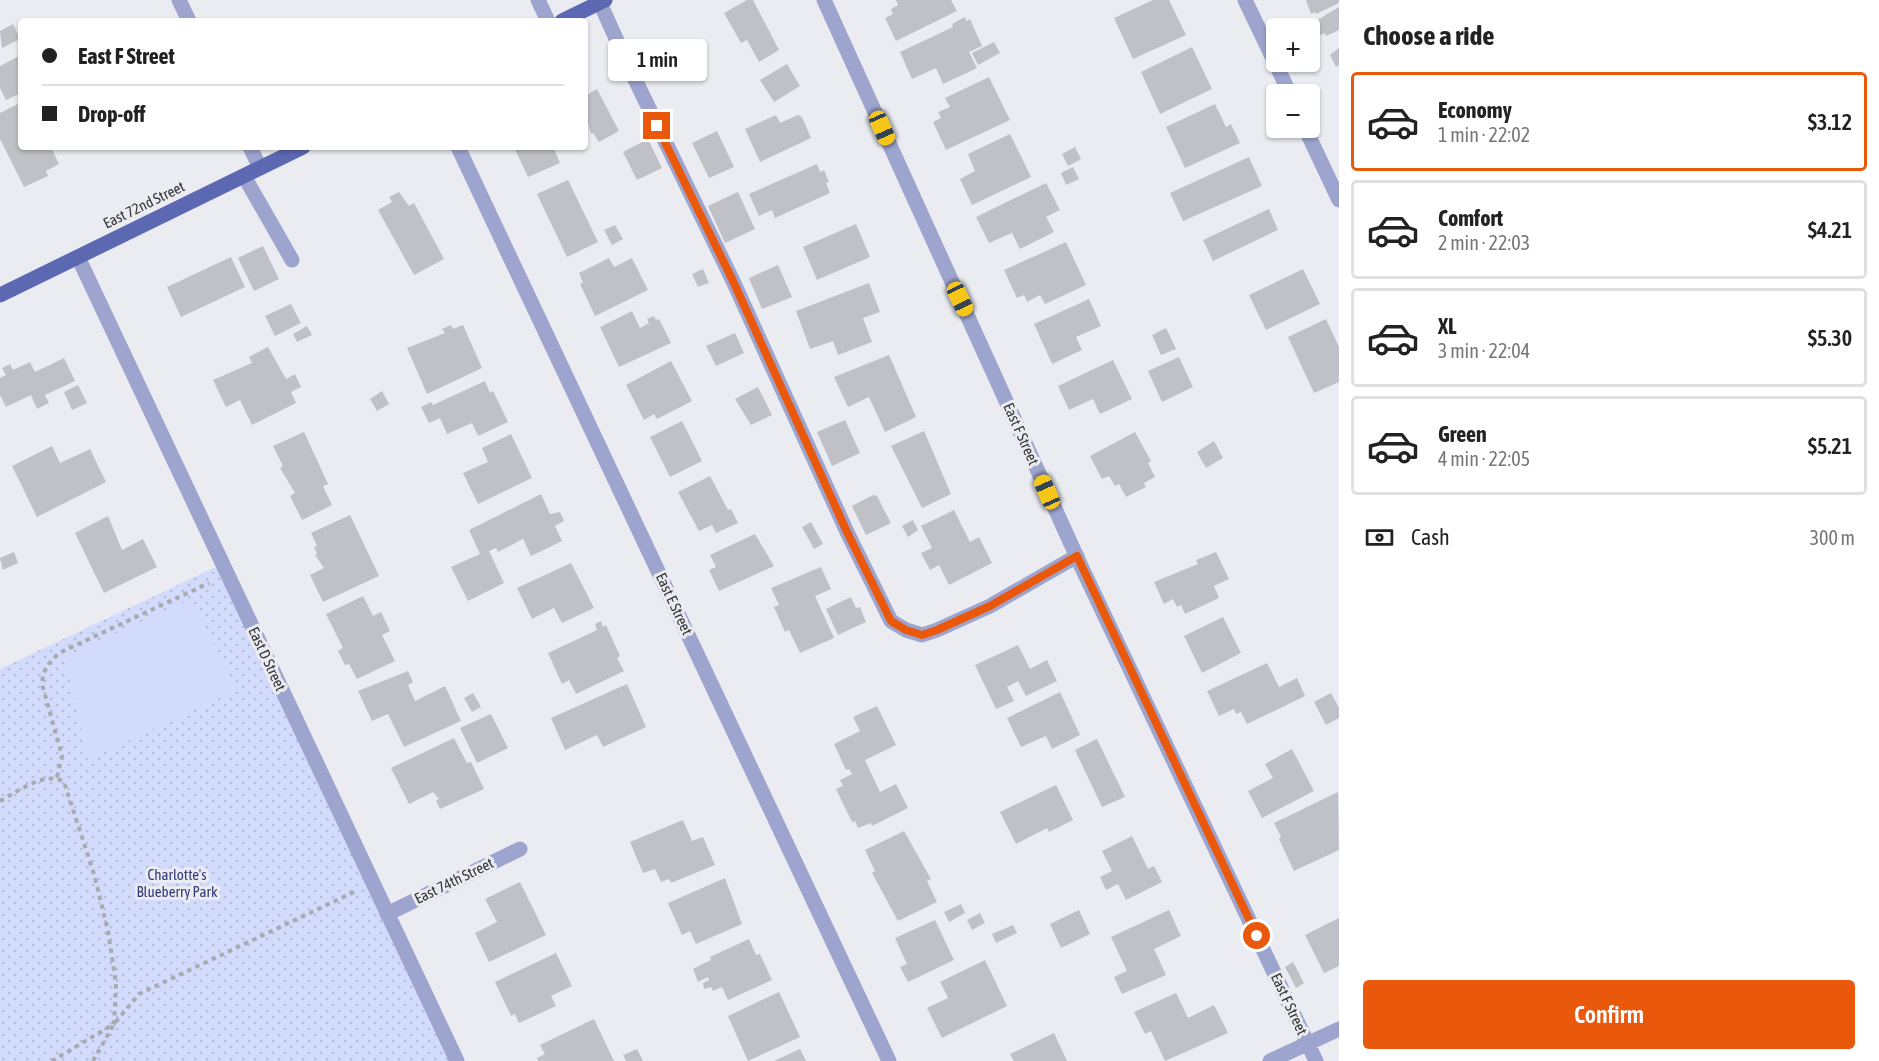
<!DOCTYPE html>
<html lang="en">
<head>
<meta charset="utf-8">
<style>
	:root { --surface:#fff; --page:#f2f2f2; --text:#222; --muted:#767676; --line:#e0e0e0; --accent:#ea580c }
	body { margin:0; font-family:"Asap Condensed",sans-serif; background:var(--page); color:var(--text); height:100vh; display:flex; flex-direction:column; font-size:22px; white-space:nowrap }
	* { box-sizing:border-box; margin:0 }
	p { font-size:20px; color:var(--muted) }
	.icon { flex:none; width:33px; height:33px; fill:none; stroke:currentColor; stroke-width:2; stroke-linecap:round; stroke-linejoin:round }
	.map { position:relative; flex:1; overflow:hidden }
	.drawer { display:flex; flex-direction:column; background:var(--surface); width:540px }
	.drawer>* { flex:none }
	.banner { position:absolute; left:18px; top:18px; width:570px; height:132px; border-radius:6px; box-shadow:0 2px 4px #0004; display:grid; align-content:center; height:132px; padding:0 24px; background:var(--surface) }
	.buttons { position:absolute; left:1266px; top:18px; display:grid; gap:12px }
	.buttons a { display:grid; place-items:center; width:54px; height:54px; border-radius:6px; background:var(--surface); box-shadow:0 2px 4px #0004; font-size:30px }
	.end { position:absolute; width:27px; height:27px; margin:-14px; border:8px solid #ea580c; background:#fff; box-shadow:0 0 0 3px #fff }
	.from { border-radius:50% }
	.bubble { position:absolute; height:42px; border-radius:6px; background:var(--surface); box-shadow:0 2px 4px #0004; font-size:20px; font-weight:600; line-height:42px; text-align:center }
	.car { position:absolute; width:18px; height:36px; margin:-18px -9px; border-radius:8px; box-shadow:0 0 4px 2px #0007; background:linear-gradient(#f5c518 24%,#345 0 40%,#f5c518 0 76%,#345 0 86%,#f5c518 0) }
	.banner b { display:flex; align-items:center; gap:21px; height:57px; font-size:22px }
	.banner b+b { border-top:2px solid var(--line) }
	.banner i { width:15px; height:15px; background:var(--text) }
	ul { padding:0; list-style:none }
	li { display:flex; align-items:center; gap:18px; height:99px; margin:0 12px 9px; padding:0 12px; border:3px solid var(--line); border-radius:6px }
	li div { flex:1 }
	li b { display:block; font-size:22px }
	li em { font-style:normal; font-weight:600 }
	li.active { border-color:var(--accent) }
	li>.icon { width:54px; height:54px; stroke-width:1.5 }
	h2 { padding:0 24px; font-size:27px; line-height:72px }
	.pay { display:flex; align-items:center; gap:15px; height:66px; padding:0 24px; font-size:22px }
	.pay p { margin-inline-start:auto }
	.action { display:flex; gap:12px; margin-top:auto; padding:12px 24px }
	.action a { flex:1; height:69px; border-radius:6px; background:var(--accent); color:#fff; font-size:24px; font-weight:600; line-height:69px; text-align:center }
	main { display:flex; flex:1; min-height:0 }
	.map>svg:first-child { display:block }
	.grass { fill:url(#grass-dots) }
	.garden { fill:#d3dbfd }
	.building { fill:#c0c1c7 }
	.lines { fill:none; stroke-linecap:round; stroke-linejoin:round }
	.path { stroke:#a9aaae; stroke-width:4; stroke-dasharray:4.5 4.5; stroke-linecap:butt }
	.minor { stroke:#9da5cf; stroke-width:15 }
	.major { stroke:#5d68b3; stroke-width:15 }
	.route { stroke:#ea580c; stroke-width:8 }
	.labels { text-anchor:middle; stroke-width:6; stroke-linejoin:round; paint-order:stroke }
	.street-label { font-size:15px; fill:#353537; stroke:#eaecf1 }
	.park-label { font-size:15px; fill:#343b7b; stroke:#eaecf1 }
</style>
</head>
<body>
<main>
<div class="map">
<svg width="1339" height="1061" viewBox="0 0 1339 1061">
	<defs>
		<pattern id="grass-dots" width="8" height="8" patternUnits="userSpaceOnUse" patternTransform="scale(1.5)"><rect width="8" height="8" fill="#d3dbfd"/><path d="M2 2h.1M6 6h.1" fill="none" stroke="#b6bdd9" stroke-width="1.8" stroke-linecap="round"/></pattern>
	</defs>
	<rect width="100%" height="100%" fill="#eaecf1"/>
	<path class="grass" d="M222 564 457 1061H0V669Z"/>
	<path class="garden" d="M191 599 236 690 88 760 65 657Z"/>
	<path class="building" d="M747 0H753L779 50 759 62 747 40 741 43 724 13Z
		M896 0H951L957 11 896 41 885 18 893 14 891 9 898 5Z
		M1153 0H1169L1186 35 1133 59 1114 18Z
		M1306 0H1339V3L1316 14 1315 12 1311 14Z
		M1339 7V30L1326 36 1325 33 1320 35 1314 22Z
		M965 17 966 21 970 19 982 46 969 52 977 68 943 84 936 68 912 79 900 52 953 27 952 24Z
		M13 24 20 39 2 48 0 31Z
		M994 42 1000 53 978 65 972 53Z
		M1192 47 1212 89 1160 114 1141 72Z
		M1339 48V65L1336 67 1330 55Z
		M21 55V93L6 100 0 88V66Z
		M787 64 800 86 774 102 760 80Z
		M989 77 1010 120 946 150 933 122 941 118 938 112 950 107 945 98Z
		M597 89 619 131 599 142 593 133 591 134 588 123H585V96Z
		M18 104 21 111V147H51L59 164 46 171 48 176 24 187 0 139V113Z
		M1215 104 1226 127 1231 124 1240 143 1185 168 1166 127Z
		M776 115 780 123 798 115 802 117 811 138 760 162 745 129Z
		M717 131 734 167 709 178 692 143Z
		M1010 134 1031 177 972 205 960 179 975 171 968 154Z
		M648 139 662 168 637 180 623 152Z
		M514 147H553L560 163 528 177Z
		M1075 147 1081 159 1068 166 1062 154Z
		M1249 157 1262 186 1183 221 1170 193Z
		M817 164 820 172 824 170 829 182 826 183 830 193 775 218 772 210 759 216 749 194Z
		M1073 167 1079 179 1066 185 1061 173Z
		M568 180 598 242 567 257 537 194Z
		M1046 183 1060 210 1046 217 1054 232 1020 249 1012 233 989 243 976 217Z
		M399 192 409 206 414 203 444 259 414 275 378 210 392 202 389 197Z
		M738 192 755 229 725 243 708 206Z
		M1269 209 1278 230 1213 261 1203 240Z
		M856 224 870 257 817 280 803 247Z
		M615 225 623 239 612 245 604 230Z
		M1066 242 1086 285 1045 304 1040 295 1027 302 1024 295 1017 298 1004 270Z
		M263 246 279 279 254 291 238 258Z
		M231 257 245 287 181 317 167 287Z
		M609 258 614 267 632 258 648 290 595 316 580 284 583 283 579 273Z
		M778 265 792 297 762 309 749 278Z
		M703 269 709 283 698 287 692 274Z
		M1303 269 1320 304 1266 330 1249 295Z
		M869 283 880 312 863 318 872 342 838 355 833 341 810 349 796 311Z
		M1089 299 1101 326 1076 337 1082 350 1052 364 1034 324Z
		M291 304 301 323 275 336 265 316Z
		M632 311 640 328 649 323 647 319 654 316 656 320 659 319 671 343 619 367 600 327Z
		M1326 319 1339 347V382L1314 393 1288 337Z
		M451 325 453 329 463 325 482 368 427 394 407 348 445 333 442 329Z
		M307 326 312 335 297 342 293 334Z
		M1166 328 1176 349 1161 355 1152 335Z
		M735 333 744 353 716 366 706 346Z
		M268 347 286 379 295 374 301 387 291 392 296 403 252 425 240 400 226 407 213 380 252 363 249 357Z
		M889 355 916 417 885 432 869 397 848 407 834 377Z
		M1179 357 1193 387 1162 402 1148 371Z
		M64 358 75 381 45 395 49 403 37 409 31 395 6 407 0 395V378L6 375 2 368 10 364 13 370 30 362 35 372Z
		M1113 360 1132 399 1100 414 1093 399 1069 410 1058 386Z
		M671 361 692 401 657 419 654 414 644 420 626 385Z
		M485 381 490 393 493 391 508 422 478 436 472 423 447 434 440 418 429 423 421 407 431 402 433 405Z
		M78 385 87 403 72 410 64 392Z
		M758 387 772 415 751 425 735 399Z
		M382 391 389 404 377 411 370 399Z
		M845 420 860 453 832 466 817 432Z
		M682 421 702 461 670 477 650 437Z
		M924 431 951 494 922 508 891 446Z
		M304 432 328 484 323 486 332 505 302 520 290 496 295 493 280 468 283 466 273 446Z
		M1135 432 1151 461 1148 463 1155 477 1144 483 1146 487 1126 497 1119 484 1115 486 1109 476 1102 479 1090 456Z
		M511 434 532 478 478 504 463 473 488 462 482 448Z
		M1214 441 1223 458 1206 468 1197 452Z
		M52 446 60 463 90 449 106 482 37 517 12 466Z
		M710 476 728 510 731 509 738 523 716 533 712 525 699 531 678 492Z
		M541 494 550 514 560 512 564 521 555 526 562 541 531 556 523 539 498 552 496 548 489 551 504 583 468 601 451 567 480 554 469 530Z
		M873 495 877 496 891 523 866 535 852 506Z
		M954 510 970 542 979 537 992 563 949 585 939 565 930 570 921 553 932 548 921 526Z
		M350 515 379 576 323 602 310 575 324 568 315 555 317 554 314 547 317 546 311 533Z
		M108 516 122 550 143 539 157 567 104 593 75 533Z
		M913 520 918 530 908 537 902 526Z
		M811 522 823 544 814 549 802 527Z
		M755 534 774 566 719 591 709 570 716 567 710 555Z
		M14 552 18 563 3 570 0 558Z
		M1216 552 1229 579 1214 586 1219 598 1185 614 1181 605 1177 607 1173 599 1164 604 1154 582 1198 564 1196 560Z
		M571 563 594 608 562 623 554 608 532 619 517 588Z
		M821 567 831 589 815 596 834 638 800 653 789 630 785 632 774 607 779 605 771 588Z
		M363 596 373 616 381 612 390 631 382 635 395 661 357 679 349 664 345 665 338 651 343 648 326 614Z
		M851 597 856 608 860 607 866 622 838 635 826 609Z
		M1223 617 1241 653 1202 673 1184 636Z
		M601 621 603 627 606 625 620 656 617 658 624 671 576 694 569 680 562 684 548 653 597 630 595 624Z
		M1018 645 1030 669 1047 660 1057 681 1026 696 1018 681 1007 687 1014 701 996 709 975 665Z
		M1267 663 1279 687 1297 678 1305 696 1247 724 1241 712 1236 714 1234 709 1219 716 1207 691Z
		M408 671 413 682 408 685 415 701 445 686 461 721 404 747 388 714 372 721 358 691Z
		M627 684 646 727 603 747 597 735 565 750 551 718Z
		M1060 692 1080 735 1052 749 1046 736 1021 747 1007 718Z
		M473 693 481 707 472 712 464 698Z
		M1331 693 1339 708V718L1326 725 1314 702Z
		M877 706 896 745 865 760 880 792 896 784 908 808 872 826 871 823 858 828 855 821 852 822 836 789 843 786 840 780 852 774 849 769 846 770 834 744 860 731 853 717Z
		M491 714 508 748 477 763 460 728Z
		M454 738 467 763 471 762 484 789 440 809 436 801 439 799 433 792 409 804 391 768Z
		M1097 739 1125 797 1102 807 1075 750Z
		M1292 749 1314 791 1262 818 1248 791 1273 778 1265 764Z
		M1056 785 1073 820 1049 832 1047 828 1016 844 1000 812Z
		M1338 792 1339 850 1294 871 1279 839 1281 837 1274 823Z
		M683 820 692 841 703 837 715 865 671 883 669 879 661 882 655 869 643 873 630 842Z
		M904 831 931 879 927 881 937 902 898 921 872 873 875 871 865 850Z
		M1132 836 1148 869 1154 866 1162 882 1126 900 1118 884 1106 890 1100 877 1112 871 1102 851Z
		M725 878 742 924 696 944 690 931 682 935 668 903Z
		M520 882 546 935 489 962 475 933 497 922 485 899Z
		M961 904 965 913 949 922 944 912Z
		M1079 910 1090 934 1061 948 1050 924Z
		M1169 910 1181 936 1154 949 1166 975 1122 994 1114 977 1127 971 1111 937Z
		M980 913 985 923 972 930 967 920Z
		M1339 918V966L1324 973 1305 935Z
		M935 920 954 960 908 982 900 967 907 964 895 938Z
		M1013 925 1017 933 996 943 992 934Z
		M749 939 756 955 760 954 772 980 728 1000 722 987 713 991 711 987 704 989 703 983 709 980 708 977 698 982 693 969 711 960 710 957Z
		M556 953 572 986 551 996 556 1006 519 1023 515 1014 511 1016 495 982Z
		M985 960 1007 1006 942 1038 927 1008 948 998 940 982Z
		M1293 962 1304 983 1296 988 1285 967Z
		M779 992 800 1037 748 1061 728 1016Z
		M1176 993 1188 1018 1214 1005 1228 1033 1165 1061 1151 1031 1145 1034 1134 1012Z
		M594 1019 614 1061H538L537 1058 545 1054 540 1045Z
		M1054 1033 1067 1061H1014L1010 1054Z
		M637 1049 643 1061H626L623 1055Z
		M800 1049 806 1061H774Z"/>
	<g class="lines">
		<path class="path" d="M57 777 62 756 42 684C43 669 49 663 59 653L209 583
			M0 801C17 792 46 770 64 782L94 874 108 931 116 984 114 1024 52 1061
			M93 1061 114 1024 139 994 356 891"/>
		<path class="minor" d="M179 0 189 21
			M538 0 548 21
			M824 0 1081 566 1316 1061
			M1245 0 1290 94
			M600 3 627 63 733 281 847 532 891 621 906 630 922 635 937 630 990 606 1077 556
			M1305 128 1339 200
			M250 147 260 168
			M458 147 889 1061
			M244 176 292 260
			M78 257 457 1061
			M387 914 520 849
			M1270 1061 1339 1029"/>
		<path class="major" d="M562 21 605 0
			M0 295 303 147"/>
	</g>
	<g class="lines">
		<path class="route" d="M657 126 733 281 847 532 891 621 906 630 922 635 937 630 990 606 1077 556 1257 936"/>
	</g>
	<g class="labels">
		<g class="street-label">
			<text transform="translate(144 205) rotate(-26)" y="5">East 72nd Street</text>
			<text transform="translate(1021 434) rotate(66)" y="5">East F Street</text>
			<text transform="translate(674 604) rotate(65)" y="5">East E Street</text>
			<text transform="translate(267 659) rotate(65)" y="5">East D Street</text>
			<text transform="translate(454 881) rotate(-26)" y="5">East 74th Street</text>
			<text transform="translate(1289 1004) rotate(65)" y="5">East F Street</text>
		</g>
		<g class="park-label">
			<text x="177" y="880">Charlotte's<tspan x="177" dy="17">Blueberry Park</tspan></text>
		</g>
	</g>
</svg>
<div class="buttons">
<a>+</a>
<a>−</a>
</div>
<i class="end from" style="left:1257px;top:936px"></i>
<i class="end" style="left:657px;top:126px"></i>
<div class="bubble" style="left:608px;top:39px;width:99px">1 min</div>
<i class="car" style="left:882px;top:128px;rotate:156deg"></i>
<i class="car" style="left:960px;top:299px;rotate:155deg"></i>
<i class="car" style="left:1047px;top:492px;rotate:336deg"></i>
<div class="banner">
<b><i class="from"></i>East F Street</b>
<b><i></i>Drop-off</b>
</div>
</div>
<section class="drawer">
<h2>Choose a ride</h2>
<ul>
<li class="active"><svg class="icon" aria-label="car" viewBox="0 0 24 24"><path d="M5 17H2v-5l4-1 3-4h7l3 4 3 1v5h-3M9 17h6M6 11h13"/><circle cx="7" cy="17" r="2"/><circle cx="17" cy="17" r="2"/></svg><div><b>Economy</b><p>1 min · 22:02</p></div><em>$3.12</em></li>
<li><svg class="icon" aria-label="car" viewBox="0 0 24 24"><path d="M5 17H2v-5l4-1 3-4h7l3 4 3 1v5h-3M9 17h6M6 11h13"/><circle cx="7" cy="17" r="2"/><circle cx="17" cy="17" r="2"/></svg><div><b>Comfort</b><p>2 min · 22:03</p></div><em>$4.21</em></li>
<li><svg class="icon" aria-label="car" viewBox="0 0 24 24"><path d="M5 17H2v-5l4-1 3-4h7l3 4 3 1v5h-3M9 17h6M6 11h13"/><circle cx="7" cy="17" r="2"/><circle cx="17" cy="17" r="2"/></svg><div><b>XL</b><p>3 min · 22:04</p></div><em>$5.30</em></li>
<li><svg class="icon" aria-label="car" viewBox="0 0 24 24"><path d="M5 17H2v-5l4-1 3-4h7l3 4 3 1v5h-3M9 17h6M6 11h13"/><circle cx="7" cy="17" r="2"/><circle cx="17" cy="17" r="2"/></svg><div><b>Green</b><p>4 min · 22:05</p></div><em>$5.21</em></li>
</ul>
<div class="pay"><svg class="icon" aria-label="cash" viewBox="0 0 24 24"><path d="M3 7h18v10H3z"/><circle cx="12" cy="12" r="2"/></svg>Cash<p>300 m</p></div>
<div class="action"><a>Confirm</a></div>
</section>
</main>
</body>
</html>
